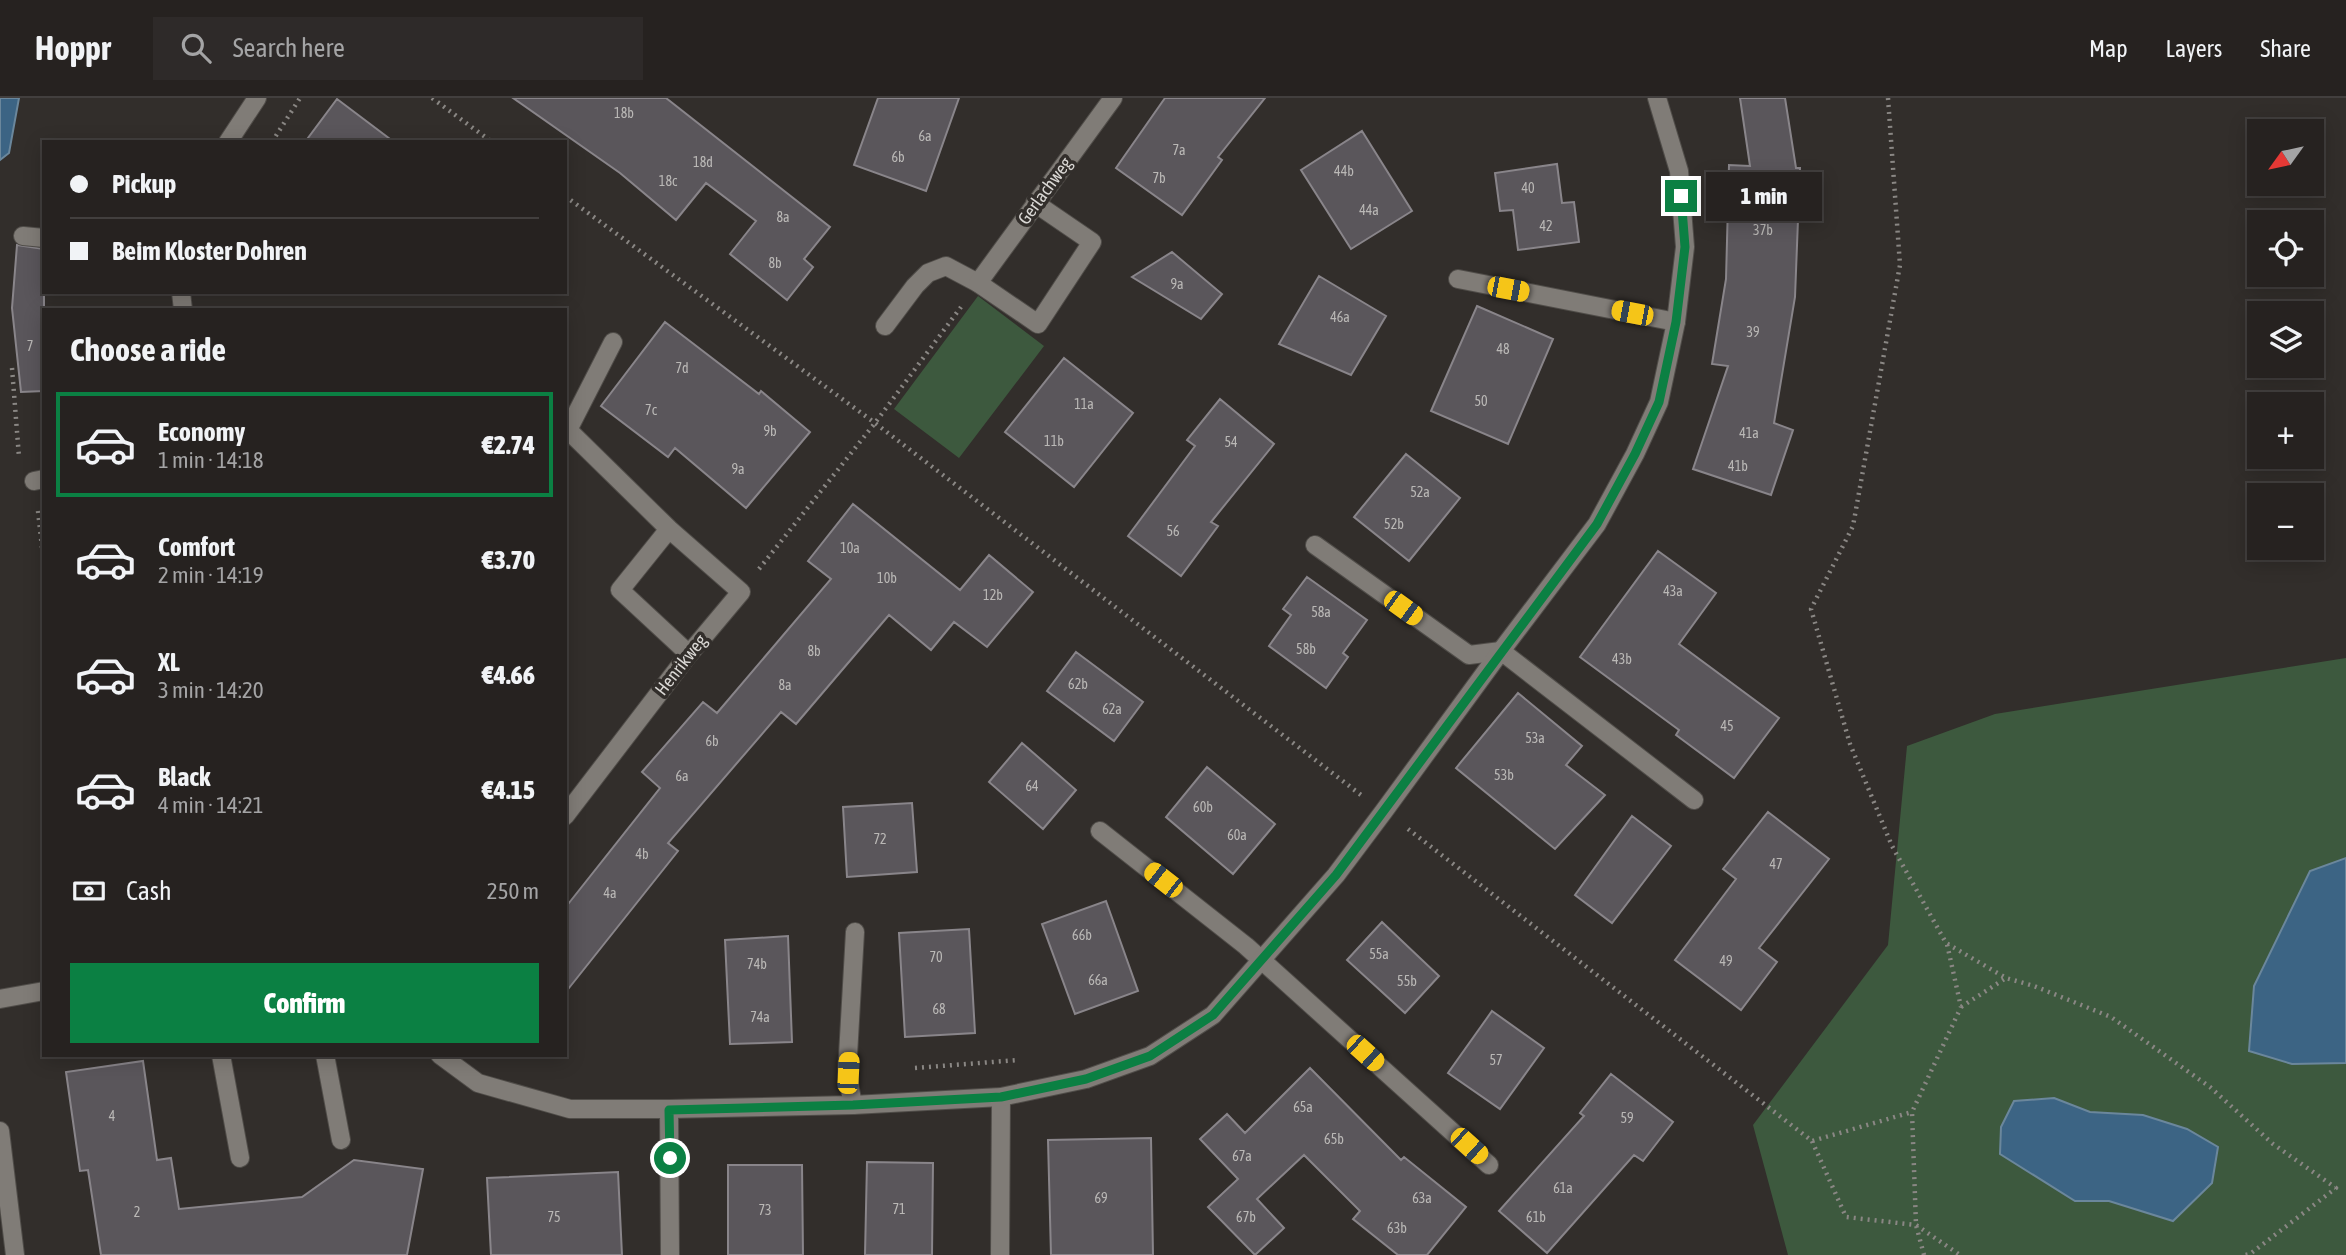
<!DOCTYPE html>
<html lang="en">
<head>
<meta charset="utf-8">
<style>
	:root { --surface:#262220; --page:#2e2a29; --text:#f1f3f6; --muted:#a4a4a5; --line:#423f3e; --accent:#0b8043 }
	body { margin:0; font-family:"Asap Condensed",sans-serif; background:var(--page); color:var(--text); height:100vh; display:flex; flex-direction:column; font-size:26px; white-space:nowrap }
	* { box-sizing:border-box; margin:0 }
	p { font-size:23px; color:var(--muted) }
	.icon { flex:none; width:38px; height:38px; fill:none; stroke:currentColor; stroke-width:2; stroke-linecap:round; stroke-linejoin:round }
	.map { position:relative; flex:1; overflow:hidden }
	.details { position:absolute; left:42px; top:210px; width:525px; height:749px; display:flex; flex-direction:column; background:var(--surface); border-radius:0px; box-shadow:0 4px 18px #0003,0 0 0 2px var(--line) }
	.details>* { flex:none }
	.guide { position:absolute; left:42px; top:42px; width:525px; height:154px; border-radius:0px; box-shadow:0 4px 18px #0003,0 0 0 2px var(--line); display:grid; align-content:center; height:154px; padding:0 28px; background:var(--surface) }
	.needle { width:46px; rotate:237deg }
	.controls { position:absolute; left:2247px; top:21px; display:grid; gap:14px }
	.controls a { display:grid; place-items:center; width:77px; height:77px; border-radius:0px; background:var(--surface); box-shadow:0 4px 18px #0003,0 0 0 2px var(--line); font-size:35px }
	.end { position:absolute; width:32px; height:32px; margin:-16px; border:9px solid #0b8043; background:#fff; box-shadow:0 0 0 4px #fff }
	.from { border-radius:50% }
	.bubble { position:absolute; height:49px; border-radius:0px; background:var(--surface); box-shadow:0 4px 18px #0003,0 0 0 2px var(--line); font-size:23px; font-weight:800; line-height:49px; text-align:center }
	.car { position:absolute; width:21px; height:42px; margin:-21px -10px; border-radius:9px; box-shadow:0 0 5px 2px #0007; background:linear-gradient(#f5c518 24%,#345 0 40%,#f5c518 0 76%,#345 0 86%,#f5c518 0) }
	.guide b { display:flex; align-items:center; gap:24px; height:66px; font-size:26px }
	.guide b+b { border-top:2px solid var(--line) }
	.guide i { width:18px; height:18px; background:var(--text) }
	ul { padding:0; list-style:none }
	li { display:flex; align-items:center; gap:21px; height:105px; margin:0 14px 10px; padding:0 14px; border:4px solid transparent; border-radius:0px }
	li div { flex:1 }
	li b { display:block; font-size:26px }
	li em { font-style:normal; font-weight:800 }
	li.selected { border-color:var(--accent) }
	li>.icon { width:63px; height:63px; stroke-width:1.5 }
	h2 { padding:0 28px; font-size:32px; line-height:84px }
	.pay { display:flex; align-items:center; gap:18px; height:77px; padding:0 28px; font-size:26px }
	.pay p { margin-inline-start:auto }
	.action { display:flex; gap:14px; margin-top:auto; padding:14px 28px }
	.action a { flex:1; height:80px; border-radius:0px; background:var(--accent); color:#fff; font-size:28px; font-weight:800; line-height:80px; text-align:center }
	header { display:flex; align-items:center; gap:42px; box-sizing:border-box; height:98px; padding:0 35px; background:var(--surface); border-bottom:2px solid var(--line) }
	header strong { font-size:33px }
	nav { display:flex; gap:38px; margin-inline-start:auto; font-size:24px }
	.search { width:490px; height:63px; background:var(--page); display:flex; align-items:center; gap:18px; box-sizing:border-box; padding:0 24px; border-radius:0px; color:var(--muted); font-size:26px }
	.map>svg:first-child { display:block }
	.green { fill:#3d593e }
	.water { fill:#3c6484; stroke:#6b879c; stroke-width:2 }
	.building { fill:#5a565b; stroke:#89858a; stroke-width:2 }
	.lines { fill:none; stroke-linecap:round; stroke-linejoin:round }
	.lane-casing { stroke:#504d49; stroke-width:20 }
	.street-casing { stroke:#504d49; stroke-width:20 }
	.path { stroke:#8a8784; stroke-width:4.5; stroke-dasharray:2 5; stroke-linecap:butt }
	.lane { stroke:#807c77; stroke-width:18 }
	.street { stroke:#807c77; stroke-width:18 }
	.route { stroke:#0b8043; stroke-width:9 }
	.labels { text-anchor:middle; stroke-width:7; stroke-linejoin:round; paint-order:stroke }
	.number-label { font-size:14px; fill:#bab8b6 }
	.street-label { font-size:18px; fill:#dad8d5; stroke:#322e2b }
</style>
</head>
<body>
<header>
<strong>Hoppr</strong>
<div class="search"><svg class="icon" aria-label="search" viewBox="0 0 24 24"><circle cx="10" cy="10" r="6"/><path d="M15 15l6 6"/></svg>Search here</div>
<nav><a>Map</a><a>Layers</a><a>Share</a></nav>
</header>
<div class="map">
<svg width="2346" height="1157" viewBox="0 0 2346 1157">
	<rect width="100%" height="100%" fill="#322e2b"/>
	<path class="green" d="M978 198 1044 248 959 360 894 311Z
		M2346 560V1157H1788L1753 1027 1888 847 1907 648 1995 616Z"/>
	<path class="water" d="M0 0H19L9 55 0 62Z
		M2346 760V965L2292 966 2249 953 2254 888 2310 773Z
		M2054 1000 2090 1014 2143 1017 2187 1031 2218 1049 2212 1085 2173 1123 2109 1103H2075L2000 1056 2001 1029 2014 1003Z"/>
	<path class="building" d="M513 0H666L830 129 804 161 813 169 787 202 730 156 756 123 706 85 676 122 620 75Z
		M878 0H959L926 93 854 67Z
		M1165 0H1265L1218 59 1222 62 1182 117 1116 70Z
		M1740 0H1785L1796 70H1800L1795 199 1774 325 1793 332 1771 397 1693 371 1728 268 1712 266 1726 181 1729 67 1750 68Z
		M337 1 394 44H305Z
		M1362 33 1412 113 1351 151 1301 72Z
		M1557 66 1562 105 1574 104 1579 144 1518 152 1513 112 1500 113 1495 75Z
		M17 147 44 151V293L21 294 12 210Z
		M1172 154 1222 196 1201 221 1132 179Z
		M1319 178 1386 218 1351 277 1279 246Z
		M1477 208 1553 241 1508 346 1431 313Z
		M665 224 759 296 761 293 810 334 746 410 675 350 668 359 601 308Z
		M1064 260 1133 315 1074 389 1005 334Z
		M1220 301 1274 346 1211 424 1218 428 1181 478 1128 438 1195 348 1187 342Z
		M1406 356 1460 400 1409 463 1354 419Z
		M853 406 960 492 989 457 1033 494 987 549 954 524 931 552 889 517 796 626 781 614 668 745 678 753 565 895V810L660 690 642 674 703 604 717 615 831 481 808 463Z
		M1658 453 1716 495 1679 546 1779 620 1734 680 1676 637 1679 632 1580 559Z
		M1307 479 1367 522 1343 555 1348 559 1326 590 1269 548 1291 517 1283 511Z
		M1076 554 1143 604 1114 643 1047 593Z
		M1518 595 1582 648 1566 667 1605 697 1555 751 1456 670Z
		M1022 645 1076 692 1043 731 989 684Z
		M1207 669 1275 726 1233 776 1166 719Z
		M912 705 917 774 847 779 843 709Z
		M1768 714 1829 761 1759 850 1777 864 1741 912 1675 862 1736 781 1723 771Z
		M1632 718 1671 748 1612 825 1575 797Z
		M1106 803 1138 893 1075 916 1042 826Z
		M1382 824 1439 878 1405 915 1347 862Z
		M969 831 975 935 905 939 899 835Z
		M788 838 792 944 730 946 725 842Z
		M1492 913 1544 950 1500 1011 1448 975Z
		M143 963 157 1062 171 1060 179 1111 302 1099 354 1062 423 1071 407 1157H101L88 1072 80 1073 66 974Z
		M1310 970 1401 1062 1404 1059 1466 1109 1427 1157H1398L1353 1121 1360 1113 1304 1057 1257 1101 1284 1130 1255 1157 1208 1109 1238 1081 1200 1041 1227 1016 1245 1035Z
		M1611 976 1673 1024 1643 1063 1634 1057 1547 1155 1499 1113 1584 1018 1580 1015Z
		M1151 1040 1153 1157H1051L1048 1042Z
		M867 1064 933 1065 932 1157H865Z
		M728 1067H802L803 1157H728Z
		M618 1074 622 1157H491L487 1080Z"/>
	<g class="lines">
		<defs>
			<path id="lane" d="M23 138 44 140
				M1458 181 1676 224
				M885 228 915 188 928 175 946 168 978 185
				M34 383 44 381
				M1315 447 1469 557 1501 553 1694 702
				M1100 733 1246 848 1489 1067
				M221 957 240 1060
				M325 957 341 1042
				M853 1007 847 975 855 834
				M669 1011 670 1157
				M1000 1157 1001 999"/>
			<path id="street" d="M228 44 257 0
				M1035 105 1092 144 1038 226 978 185 1113 0
				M181 194 183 212
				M669 431 620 492 689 556
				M565 718 689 556 741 494 669 431 568 332 613 244
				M0 901 44 893
				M440 957 478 985 570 1011H669L853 1007 1001 999 1086 981 1150 958 1213 917 1336 777 1384 713 1501 553 1597 426 1635 356 1659 304 1676 224 1685 149 1679 73 1657 0
				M0 1033 15 1157"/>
		</defs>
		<use href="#lane" class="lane-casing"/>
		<use href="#street" class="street-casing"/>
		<path class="path" d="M432 0 492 44
			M1888 0 1900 167 1853 428 1811 511 1850 646 1892 748 1946 845 2006 880 2034 888 2111 919 2210 989 2273 1046 2336 1090 2250 1156 2245 1157
			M272 44 300 0
			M565 98 875 325 1361 697
			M12 270 19 359
			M38 413 44 468
			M759 471 875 325 961 209
			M1408 731 1812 1043 1912 1014
			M1961 909 2006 880
			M915 970 1018 962
			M1812 1043 1846 1119 1916 1127 1960 1157
			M1924 1157 1916 1127 1912 1014 1961 909 1947 846"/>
		<use href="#lane" class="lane"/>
		<use href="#street" class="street"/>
	</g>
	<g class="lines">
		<path class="route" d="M670 1060 669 1012 853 1007 1001 999 1086 981 1150 958 1213 917 1336 777 1597 426 1635 356 1659 304 1676 224 1685 149 1681 98"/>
	</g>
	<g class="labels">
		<g class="number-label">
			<text x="624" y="20">18b</text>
			<text x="925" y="43">6a</text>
			<text x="1179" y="57">7a</text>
			<text x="898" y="64">6b</text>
			<text x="703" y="69">18d</text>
			<text x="1344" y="78">44b</text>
			<text x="1159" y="85">7b</text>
			<text x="668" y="88">18c</text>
			<text x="1528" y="95">40</text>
			<text x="1369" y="117">44a</text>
			<text x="783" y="124">8a</text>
			<text x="1546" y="133">42</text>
			<text x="1763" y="137">37b</text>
			<text x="775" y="170">8b</text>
			<text x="1177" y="191">9a</text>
			<text x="1340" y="224">46a</text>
			<text x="1753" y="239">39</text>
			<text x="30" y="253">7</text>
			<text x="1503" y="256">48</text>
			<text x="682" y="275">7d</text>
			<text x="1481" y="308">50</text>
			<text x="1084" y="311">11a</text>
			<text x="651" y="317">7c</text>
			<text x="770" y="338">9b</text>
			<text x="1749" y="340">41a</text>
			<text x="1054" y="348">11b</text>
			<text x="1231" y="349">54</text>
			<text x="1738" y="373">41b</text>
			<text x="738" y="376">9a</text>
			<text x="1420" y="399">52a</text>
			<text x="1394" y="431">52b</text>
			<text x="1173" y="438">56</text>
			<text x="850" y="455">10a</text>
			<text x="887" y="485">10b</text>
			<text x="1673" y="498">43a</text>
			<text x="993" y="502">12b</text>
			<text x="1321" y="519">58a</text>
			<text x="1306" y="556">58b</text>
			<text x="814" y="558">8b</text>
			<text x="1622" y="566">43b</text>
			<text x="1078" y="591">62b</text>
			<text x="785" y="592">8a</text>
			<text x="1112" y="616">62a</text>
			<text x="1727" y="633">45</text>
			<text x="1535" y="645">53a</text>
			<text x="712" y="648">6b</text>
			<text x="1504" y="682">53b</text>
			<text x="682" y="683">6a</text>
			<text x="1032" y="693">64</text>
			<text x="1203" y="714">60b</text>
			<text x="1237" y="742">60a</text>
			<text x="880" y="746">72</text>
			<text x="642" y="761">4b</text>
			<text x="1776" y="771">47</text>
			<text x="610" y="800">4a</text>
			<text x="1082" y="842">66b</text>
			<text x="1379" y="861">55a</text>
			<text x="936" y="864">70</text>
			<text x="1726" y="868">49</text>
			<text x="757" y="871">74b</text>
			<text x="1098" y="887">66a</text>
			<text x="1407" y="888">55b</text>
			<text x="939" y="916">68</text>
			<text x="760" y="924">74a</text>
			<text x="1496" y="967">57</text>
			<text x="1303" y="1014">65a</text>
			<text x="112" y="1023">4</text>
			<text x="1627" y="1025">59</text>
			<text x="1334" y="1046">65b</text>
			<text x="1242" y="1063">67a</text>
			<text x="1563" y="1095">61a</text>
			<text x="1101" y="1105">69</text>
			<text x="1422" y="1105">63a</text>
			<text x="899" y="1116">71</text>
			<text x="765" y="1117">73</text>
			<text x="137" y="1119">2</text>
			<text x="554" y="1124">75</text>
			<text x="1246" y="1124">67b</text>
			<text x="1536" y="1124">61b</text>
			<text x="1397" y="1135">63b</text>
		</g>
		<g class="street-label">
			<text transform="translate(1045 93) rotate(-54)" y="6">Gerlachweg</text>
			<text transform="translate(681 567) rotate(-52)" y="6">Henrikweg</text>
		</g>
	</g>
</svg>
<div class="controls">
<a><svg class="needle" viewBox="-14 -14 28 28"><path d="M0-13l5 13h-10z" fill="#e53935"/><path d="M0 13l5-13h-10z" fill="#a4a4a5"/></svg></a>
<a><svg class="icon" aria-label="locate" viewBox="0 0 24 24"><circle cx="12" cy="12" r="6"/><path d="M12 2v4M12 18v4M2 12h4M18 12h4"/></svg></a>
<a><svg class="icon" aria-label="layers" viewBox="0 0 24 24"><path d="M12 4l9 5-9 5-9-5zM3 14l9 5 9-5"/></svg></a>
<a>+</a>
<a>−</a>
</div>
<i class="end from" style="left:670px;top:1060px"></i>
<i class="end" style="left:1681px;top:98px"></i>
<div class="bubble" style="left:1706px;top:74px;width:116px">1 min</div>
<i class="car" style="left:1508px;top:191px;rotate:101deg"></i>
<i class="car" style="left:1632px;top:215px;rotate:281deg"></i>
<i class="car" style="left:1403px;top:510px;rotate:126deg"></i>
<i class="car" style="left:1163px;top:782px;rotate:308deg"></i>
<i class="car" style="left:1365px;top:955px;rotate:132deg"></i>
<i class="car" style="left:848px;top:975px;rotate:3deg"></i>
<i class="car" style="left:1469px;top:1048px;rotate:132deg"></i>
<div class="guide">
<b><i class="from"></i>Pickup</b>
<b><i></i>Beim Kloster Dohren</b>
</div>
<section class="details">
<h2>Choose a ride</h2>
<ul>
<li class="selected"><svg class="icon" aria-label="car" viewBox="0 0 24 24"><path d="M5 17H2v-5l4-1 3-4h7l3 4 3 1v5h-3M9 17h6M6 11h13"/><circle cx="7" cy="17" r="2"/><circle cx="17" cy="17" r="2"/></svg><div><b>Economy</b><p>1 min · 14:18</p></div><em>€2.74</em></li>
<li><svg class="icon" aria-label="car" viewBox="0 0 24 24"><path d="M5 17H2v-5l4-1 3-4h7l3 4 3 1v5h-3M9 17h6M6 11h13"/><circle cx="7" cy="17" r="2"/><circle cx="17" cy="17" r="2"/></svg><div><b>Comfort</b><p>2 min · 14:19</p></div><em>€3.70</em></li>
<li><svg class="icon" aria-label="car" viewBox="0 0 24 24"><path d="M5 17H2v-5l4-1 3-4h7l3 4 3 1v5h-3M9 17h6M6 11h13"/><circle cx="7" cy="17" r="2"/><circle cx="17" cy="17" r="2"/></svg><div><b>XL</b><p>3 min · 14:20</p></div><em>€4.66</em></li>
<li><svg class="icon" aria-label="car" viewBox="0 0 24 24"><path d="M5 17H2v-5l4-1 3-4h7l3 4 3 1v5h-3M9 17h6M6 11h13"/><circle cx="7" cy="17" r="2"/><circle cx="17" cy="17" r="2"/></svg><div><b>Black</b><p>4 min · 14:21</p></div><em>€4.15</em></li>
</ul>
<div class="pay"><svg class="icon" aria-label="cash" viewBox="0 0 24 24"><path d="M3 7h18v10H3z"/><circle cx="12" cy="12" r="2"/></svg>Cash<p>250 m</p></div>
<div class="action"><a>Confirm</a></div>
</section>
</div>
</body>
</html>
